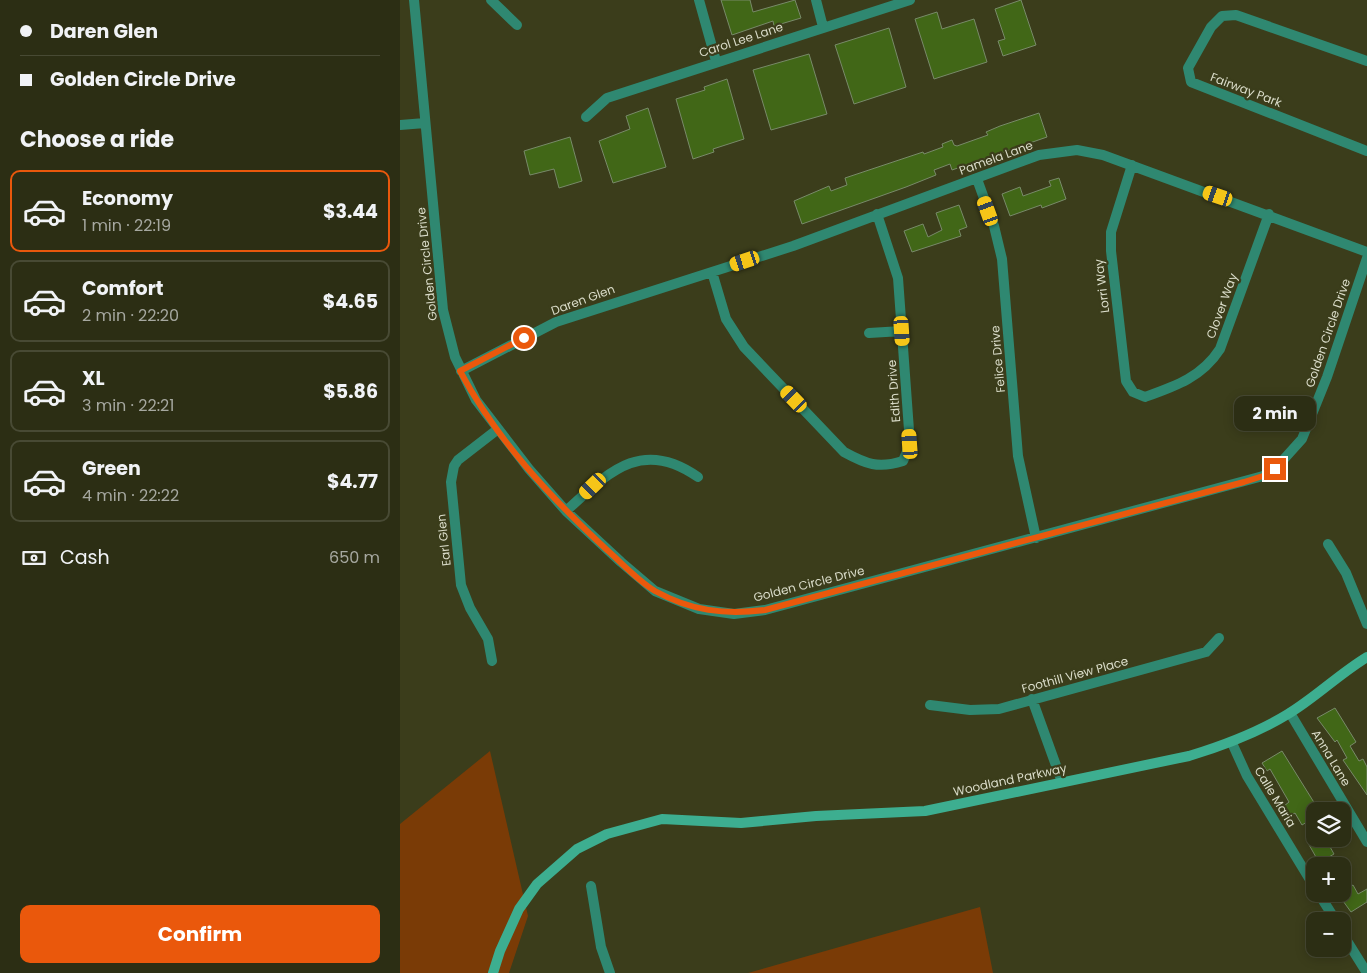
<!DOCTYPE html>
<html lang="en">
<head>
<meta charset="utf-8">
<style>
	:root { --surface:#2c2e14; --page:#383a22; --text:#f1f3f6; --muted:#a6a8a0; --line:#484a34; --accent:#ea580c }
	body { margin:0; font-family:Poppins,sans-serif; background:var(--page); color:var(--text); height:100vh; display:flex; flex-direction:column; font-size:19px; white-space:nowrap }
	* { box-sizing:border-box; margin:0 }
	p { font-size:16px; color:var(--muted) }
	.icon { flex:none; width:28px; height:28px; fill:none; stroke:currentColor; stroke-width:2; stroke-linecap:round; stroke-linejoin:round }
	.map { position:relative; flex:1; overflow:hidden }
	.details { display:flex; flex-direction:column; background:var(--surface); width:400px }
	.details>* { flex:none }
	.top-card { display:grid; align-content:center; height:110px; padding:0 20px; background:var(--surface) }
	.tools { position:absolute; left:906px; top:802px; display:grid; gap:10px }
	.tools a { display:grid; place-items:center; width:45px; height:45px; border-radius:10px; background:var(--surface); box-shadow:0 2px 12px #0003,0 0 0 1px var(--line); font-size:25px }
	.end { position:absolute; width:22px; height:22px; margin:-11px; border:6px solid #ea580c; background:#fff; box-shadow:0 0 0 2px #fff }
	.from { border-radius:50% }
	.bubble { position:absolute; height:35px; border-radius:10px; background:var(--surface); box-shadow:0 2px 12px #0003,0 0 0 1px var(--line); font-size:16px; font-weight:700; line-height:35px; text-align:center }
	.car { position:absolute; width:15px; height:30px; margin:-15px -8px; border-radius:6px; box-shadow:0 0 4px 1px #0007; background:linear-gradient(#f5c518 24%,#345 0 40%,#f5c518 0 76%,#345 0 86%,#f5c518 0) }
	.top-card b { display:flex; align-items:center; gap:18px; height:48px; font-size:19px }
	.top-card b+b { border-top:1px solid var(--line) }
	.top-card i { width:12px; height:12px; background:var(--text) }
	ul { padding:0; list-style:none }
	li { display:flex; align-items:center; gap:15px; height:82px; margin:0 10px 8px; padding:0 10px; border:2px solid var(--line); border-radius:10px }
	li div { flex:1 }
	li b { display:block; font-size:19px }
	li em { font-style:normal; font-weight:700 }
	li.on { border-color:var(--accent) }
	li>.icon { width:45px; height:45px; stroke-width:1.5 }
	h2 { padding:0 20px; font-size:22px; line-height:60px }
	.pay { display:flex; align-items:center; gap:12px; height:55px; padding:0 20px; font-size:19px }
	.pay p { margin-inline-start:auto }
	.action { display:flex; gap:10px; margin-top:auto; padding:10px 20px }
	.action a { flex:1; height:58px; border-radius:10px; background:var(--accent); color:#fff; font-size:20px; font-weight:700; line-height:58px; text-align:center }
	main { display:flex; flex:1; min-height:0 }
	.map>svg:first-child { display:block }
	.green { fill:#7a3b06 }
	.building { fill:#416717; stroke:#788a69 }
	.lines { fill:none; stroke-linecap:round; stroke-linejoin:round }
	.street { stroke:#2f8871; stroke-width:10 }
	.secondary { stroke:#3dae90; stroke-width:10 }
	.route { stroke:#ea580c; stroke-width:6 }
	.labels { text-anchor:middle; stroke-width:4.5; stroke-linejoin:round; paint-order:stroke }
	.street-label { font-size:12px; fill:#dadcc9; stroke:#3b3d1b }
</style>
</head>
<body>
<main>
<section class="details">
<div class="top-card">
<b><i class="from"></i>Daren Glen</b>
<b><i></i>Golden Circle Drive</b>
</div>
<h2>Choose a ride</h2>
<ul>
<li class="on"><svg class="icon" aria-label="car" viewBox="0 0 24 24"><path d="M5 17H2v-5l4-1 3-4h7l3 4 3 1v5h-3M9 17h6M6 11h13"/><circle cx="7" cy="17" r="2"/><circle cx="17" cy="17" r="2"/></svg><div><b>Economy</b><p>1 min · 22:19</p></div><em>$3.44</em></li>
<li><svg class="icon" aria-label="car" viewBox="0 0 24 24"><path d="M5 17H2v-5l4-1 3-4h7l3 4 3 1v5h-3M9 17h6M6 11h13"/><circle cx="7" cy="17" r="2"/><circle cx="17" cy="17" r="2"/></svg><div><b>Comfort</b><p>2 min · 22:20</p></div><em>$4.65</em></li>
<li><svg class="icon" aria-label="car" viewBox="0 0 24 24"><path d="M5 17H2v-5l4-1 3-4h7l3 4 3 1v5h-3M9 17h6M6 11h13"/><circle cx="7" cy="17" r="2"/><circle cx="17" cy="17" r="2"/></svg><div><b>XL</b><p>3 min · 22:21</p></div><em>$5.86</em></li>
<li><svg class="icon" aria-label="car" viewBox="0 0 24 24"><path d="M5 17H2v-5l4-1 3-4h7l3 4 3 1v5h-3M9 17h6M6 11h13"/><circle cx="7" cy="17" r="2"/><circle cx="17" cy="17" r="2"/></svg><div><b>Green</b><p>4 min · 22:22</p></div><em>$4.77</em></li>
</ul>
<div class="pay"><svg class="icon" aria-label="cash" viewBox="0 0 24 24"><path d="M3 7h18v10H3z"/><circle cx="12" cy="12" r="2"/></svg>Cash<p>650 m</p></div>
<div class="action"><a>Confirm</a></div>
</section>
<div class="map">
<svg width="967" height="973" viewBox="0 0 967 973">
	<rect width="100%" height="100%" fill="#3b3d1b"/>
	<path class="green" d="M90 751 128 916 109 973H0V824Z
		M580 907 593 973H348Z"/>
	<path class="building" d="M321 0H350L353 12 395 0 401 18 374 26 373 21 332 35Z
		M621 0 636 45 603 56 598 41 605 39 595 9Z
		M537 12 542 29 574 19 587 62 534 79 515 19Z
		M489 28 506 87 454 104 435 45Z
		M409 54 427 114 371 130 353 70Z
		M327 79 344 139 313 149 314 152 293 159 276 99 305 90 304 87Z
		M248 108 266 167 213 183 199 141 230 129 226 116Z
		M639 113 647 137 552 170 550 164 534 170 536 175 506 187 402 224 394 201 429 186 431 191 447 185 445 178 523 152 524 154 543 147 542 144 552 140 554 145 557 146 588 135 586 132 600 126Z
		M170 137 182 181 159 188 154 169 130 175 124 151Z
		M659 178 666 199 642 208 641 205 610 216 602 194 620 187 623 196 651 186 649 181Z
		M559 205 567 227 559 230 561 236 512 252 504 231 523 224 528 237 542 230 536 213Z
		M935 708 956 742 950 746 959 761 963 759 967 767V795L943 760 947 758 937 740 935 742 917 718Z
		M882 751 915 804V817L902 825 895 813 890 816 884 806 889 802 870 769 867 771 862 763Z
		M916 839H938L929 845 934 854 929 857 932 862 925 866H921L908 843Z
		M953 885 958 894 967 889V902L951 912 938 894H942V891Z"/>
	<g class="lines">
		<path class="street" d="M14 0 43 310 55 357 76 400 129 469 166 511 221 562 255 591 299 609 334 614 365 610 863 476 875 469 902 439 927 377 967 258
			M91 0 117 25
			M299 0 316 61
			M416 0 423 27
			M967 61 836 15 822 16 811 27 788 68 791 82 967 151
			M186 117 207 98 510 0
			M0 125 25 123
			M732 165 711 232V251L726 381 733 392 745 397C776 386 802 377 820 349L869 214
			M577 179 594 226 602 259 618 456 636 538
			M312 272 326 319 344 347 444 452C466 464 478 469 503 461L510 444 498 278 477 214
			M469 333 502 331
			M61 371 156 322 393 246 639 155 677 150 703 155 967 252
			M166 511C208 473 241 437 298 477
			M928 544 946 573 967 624
			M92 661 88 639 70 608 61 585 51 482 54 466 58 460 98 429
			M632 699 662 782
			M530 705 570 710 599 709 806 652 819 638
			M890 713 967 842
			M832 743 847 776 915 888
			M191 886 201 947 210 973
			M919 894 936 921
			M942 933 967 973"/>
		<path class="secondary" d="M93 973 100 951 119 909 137 884 177 849 207 834 262 819 341 823 416 816 525 811 789 756C825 745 857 733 888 714 916 697 939 674 967 657"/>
	</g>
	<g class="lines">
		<path class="route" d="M124 338 60 371C96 439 150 497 206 549 222 563 237 580 255 591 291 611 325 615 365 610L844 482 863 476 875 469"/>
	</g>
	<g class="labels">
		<g class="street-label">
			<text transform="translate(341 40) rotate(-18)" y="4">Carol Lee Lane</text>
			<text transform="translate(846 90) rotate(21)" y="4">Fairway Park</text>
			<text transform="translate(596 158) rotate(-20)" y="4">Pamela Lane</text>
			<text transform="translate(27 264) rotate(-96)" y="4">Golden Circle Drive</text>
			<text transform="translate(702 286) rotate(-97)" y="4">Lorri Way</text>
			<text transform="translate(183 300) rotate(-20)" y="4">Daren Glen</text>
			<text transform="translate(822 306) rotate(-70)" y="4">Clover Way</text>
			<text transform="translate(928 333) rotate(-71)" y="4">Golden Circle Drive</text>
			<text transform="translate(598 359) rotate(-95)" y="4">Felice Drive</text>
			<text transform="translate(494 391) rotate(-94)" y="4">Edith Drive</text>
			<text transform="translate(44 540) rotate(-96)" y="4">Earl Glen</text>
			<text transform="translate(409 584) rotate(-14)" y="4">Golden Circle Drive</text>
			<text transform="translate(675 675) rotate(-15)" y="4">Foothill View Place</text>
			<text transform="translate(931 758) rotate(59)" y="4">Anna Lane</text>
			<text transform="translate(610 780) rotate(-12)" y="4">Woodland Parkway</text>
			<text transform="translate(875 797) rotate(59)" y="4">Calle Maria</text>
		</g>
	</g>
</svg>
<div class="tools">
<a><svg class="icon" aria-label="layers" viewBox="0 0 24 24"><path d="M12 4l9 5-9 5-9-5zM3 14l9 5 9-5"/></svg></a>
<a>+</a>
<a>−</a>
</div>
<i class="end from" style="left:124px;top:338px"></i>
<i class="end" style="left:875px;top:469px"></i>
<div class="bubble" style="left:834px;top:396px;width:82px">2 min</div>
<i class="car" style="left:818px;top:196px;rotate:289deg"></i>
<i class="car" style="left:588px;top:211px;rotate:340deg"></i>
<i class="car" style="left:345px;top:261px;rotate:252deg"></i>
<i class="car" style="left:502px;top:331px;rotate:176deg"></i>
<i class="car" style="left:394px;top:399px;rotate:316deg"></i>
<i class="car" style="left:510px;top:444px;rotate:356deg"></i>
<i class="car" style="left:193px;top:486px;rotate:226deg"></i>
</div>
</main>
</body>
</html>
